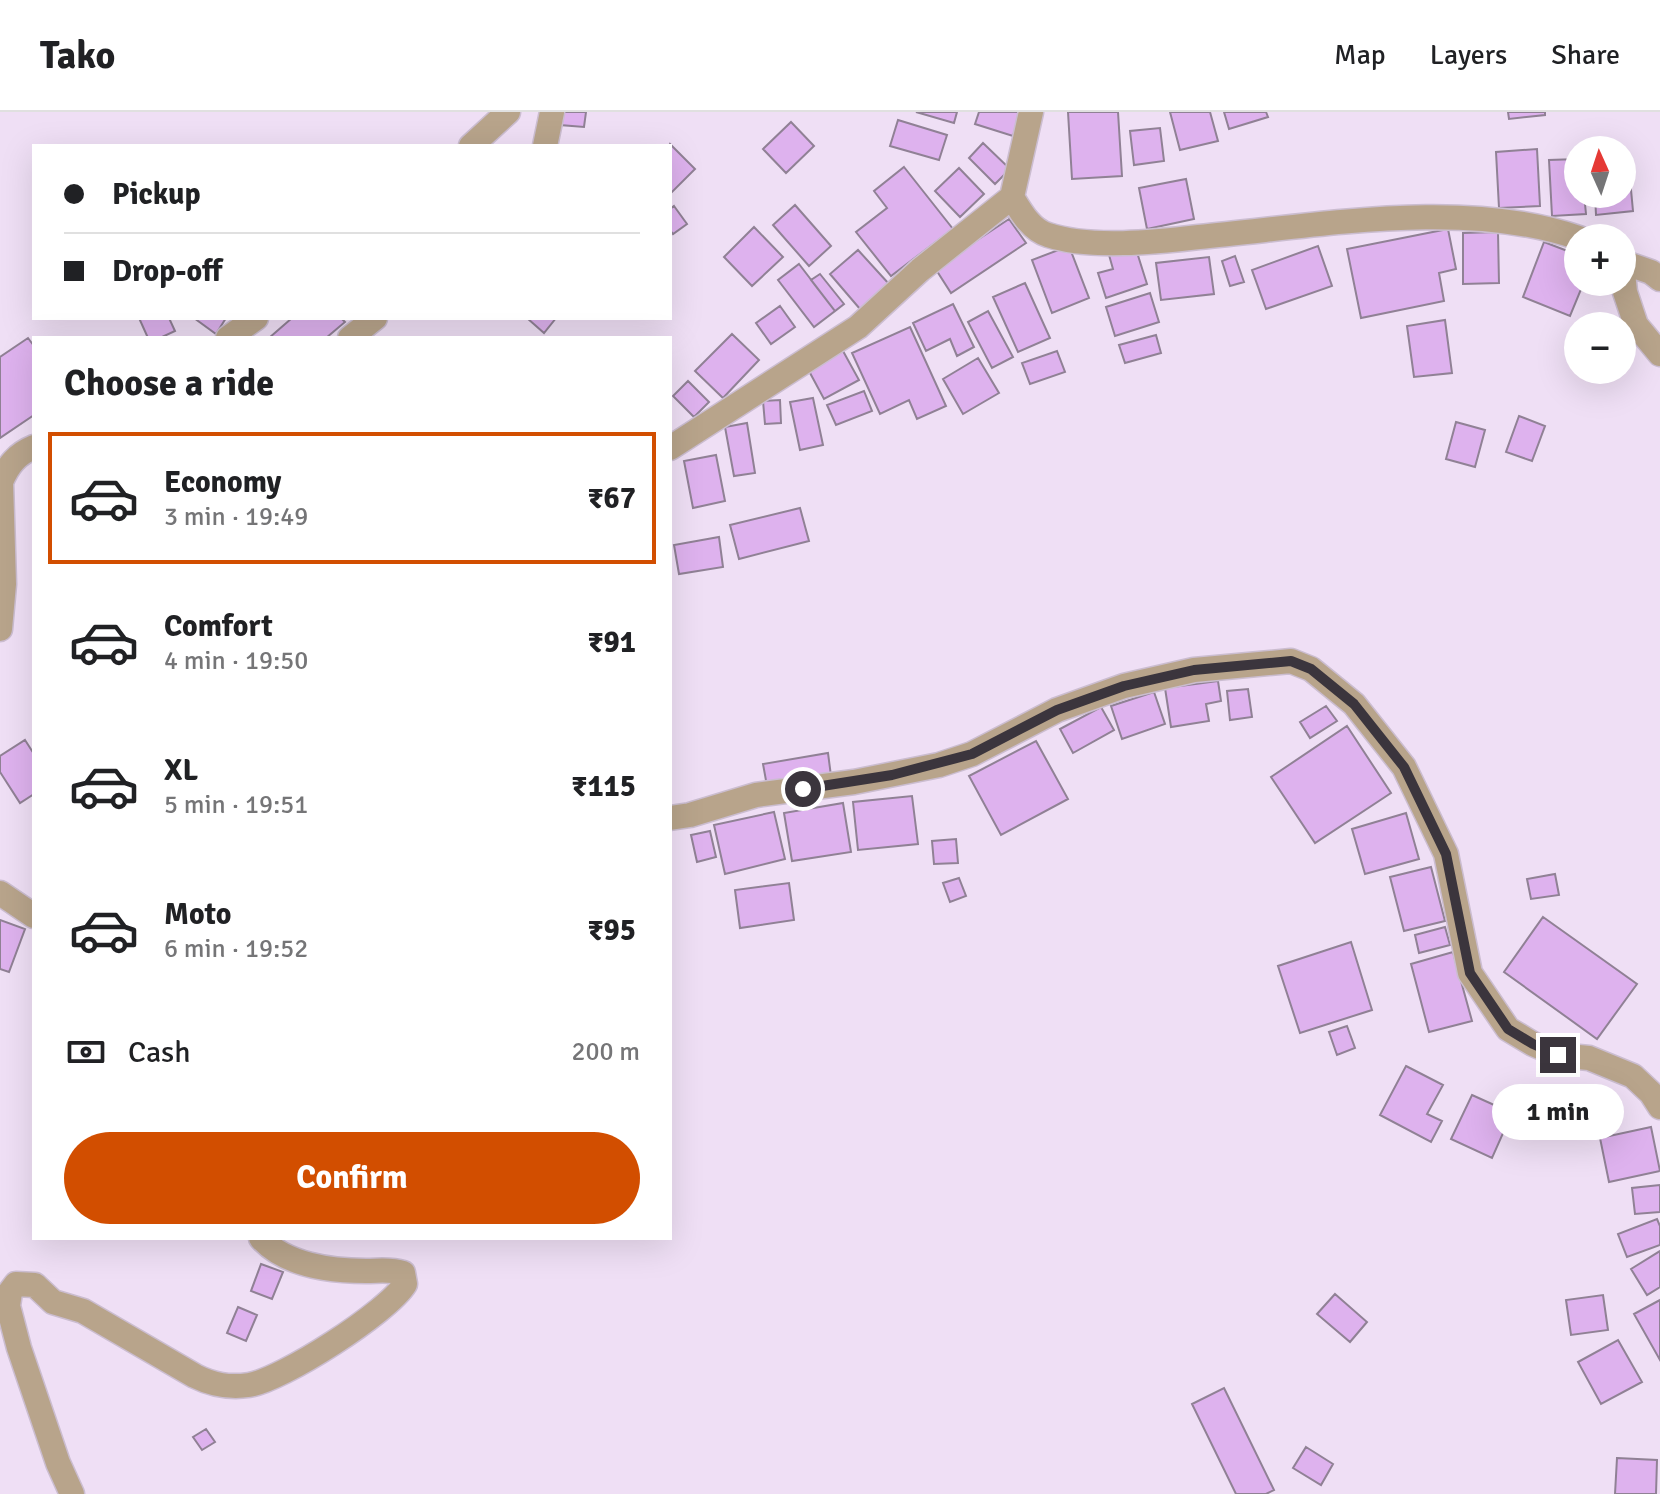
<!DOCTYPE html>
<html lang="en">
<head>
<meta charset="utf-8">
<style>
	:root { --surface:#fff; --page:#f6f6f6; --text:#202124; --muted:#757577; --line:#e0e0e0; --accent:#d24e00 }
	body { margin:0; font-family:Signika,sans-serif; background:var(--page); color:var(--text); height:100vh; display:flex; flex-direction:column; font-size:30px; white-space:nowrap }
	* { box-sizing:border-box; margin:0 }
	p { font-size:26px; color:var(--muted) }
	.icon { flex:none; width:44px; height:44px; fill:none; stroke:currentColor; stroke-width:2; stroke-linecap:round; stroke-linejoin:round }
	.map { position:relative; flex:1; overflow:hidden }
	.drawer { position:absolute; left:32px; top:224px; width:640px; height:904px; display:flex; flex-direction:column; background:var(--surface); border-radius:0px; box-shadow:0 8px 32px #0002 }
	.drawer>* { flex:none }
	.guide { position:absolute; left:32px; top:32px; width:640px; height:176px; border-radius:0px; box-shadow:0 8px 32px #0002; display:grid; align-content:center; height:176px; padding:0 32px; background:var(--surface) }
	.needle { width:52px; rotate:357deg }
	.buttons { position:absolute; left:1564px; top:24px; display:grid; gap:16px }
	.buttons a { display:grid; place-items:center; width:72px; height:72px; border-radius:50%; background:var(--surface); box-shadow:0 8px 32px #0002; font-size:40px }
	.end { position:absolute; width:36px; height:36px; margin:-18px; border:10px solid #3b353d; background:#fff; box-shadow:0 0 0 4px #fff }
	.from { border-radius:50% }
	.bubble { position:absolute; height:56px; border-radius:28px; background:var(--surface); box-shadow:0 8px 32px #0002; font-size:26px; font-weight:700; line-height:56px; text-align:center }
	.guide b { display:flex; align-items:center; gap:28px; height:76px; font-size:30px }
	.guide b+b { border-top:2px solid var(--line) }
	.guide i { width:20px; height:20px; background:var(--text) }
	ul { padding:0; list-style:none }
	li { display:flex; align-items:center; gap:24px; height:132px; margin:0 16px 12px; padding:0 16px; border:4px solid transparent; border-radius:0px }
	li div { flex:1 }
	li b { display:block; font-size:30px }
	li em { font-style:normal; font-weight:700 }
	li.on { border-color:var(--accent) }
	li>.icon { width:72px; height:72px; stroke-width:1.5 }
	h2 { padding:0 32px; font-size:36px; line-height:96px }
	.pay { display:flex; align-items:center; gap:20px; height:88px; padding:0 32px; font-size:30px }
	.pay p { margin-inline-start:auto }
	.cta { display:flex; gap:16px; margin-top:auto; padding:16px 32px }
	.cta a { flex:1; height:92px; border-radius:48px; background:var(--accent); color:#fff; font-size:32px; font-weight:700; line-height:92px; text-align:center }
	header { display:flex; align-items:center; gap:48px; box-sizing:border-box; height:112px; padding:0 40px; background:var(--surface); border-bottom:2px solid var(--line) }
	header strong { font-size:38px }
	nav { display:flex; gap:44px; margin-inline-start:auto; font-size:28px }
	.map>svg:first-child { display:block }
	.building { fill:#deb2ee; stroke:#908195; stroke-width:2 }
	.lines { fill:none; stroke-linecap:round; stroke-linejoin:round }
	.street-casing { stroke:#cbbdd0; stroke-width:27 }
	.street { stroke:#b8a48b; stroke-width:24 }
	.route { stroke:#3b353d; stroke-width:10 }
</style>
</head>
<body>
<header>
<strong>Tako</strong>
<nav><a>Map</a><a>Layers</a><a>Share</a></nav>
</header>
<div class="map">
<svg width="1660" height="1382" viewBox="0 0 1660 1382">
	<rect width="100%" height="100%" fill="#efdff5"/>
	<path class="building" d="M561 0H586L584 15 560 13Z
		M916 0H957L954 11Z
		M979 0H1021L1013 24 975 12Z
		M1068 0H1118L1122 64 1072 67Z
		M1170 0H1210L1218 29 1180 38Z
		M1224 0H1266L1268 5 1229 17Z
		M1508 0H1545V3L1509 7Z
		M898 8 947 23 939 48 890 34Z
		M791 10 814 34 786 61 763 37Z
		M1160 16 1164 49 1134 53 1130 19Z
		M983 31 1010 57 995 72 969 46Z
		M670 32 695 57 670 82 669 34Z
		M1537 37 1540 94 1499 96 1496 40Z
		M1578 47V82H1584L1586 102 1552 104 1549 48Z
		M904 55 953 117 891 164 856 120 887 96 874 79Z
		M959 56 984 82 960 105 935 79Z
		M1186 67 1194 107 1147 117 1139 76Z
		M1622 67H1630L1633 99 1596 103 1595 82H1622Z
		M795 93 831 134 809 154 773 113Z
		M674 94 687 112 673 122 670 118V97Z
		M1009 107 1026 131 951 181 935 156Z
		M754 115 783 145 752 174 724 145Z
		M1448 117 1456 157 1439 161 1444 189 1361 206 1347 137Z
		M1498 120 1499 171 1463 172V121Z
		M1544 130 1578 143V170H1584L1570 204 1523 185Z
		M1069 134 1089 186 1052 201 1032 148Z
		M1135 134 1147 172 1106 186 1098 161 1113 157 1109 143Z
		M1318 134 1332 174 1266 197 1252 158Z
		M858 138 889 172 860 197 830 162Z
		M1235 144 1244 170 1230 174 1222 149Z
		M1209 145 1214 182 1161 188 1156 151Z
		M799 152 835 199 814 215 778 168Z
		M820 162 844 192 835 199 811 168Z
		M1025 171 1050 226 1018 240 993 185Z
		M1150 181 1159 210 1115 224 1106 195Z
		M953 192 974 235 957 244 950 227 926 239 913 211Z
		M780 194 795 215 771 232 756 211Z
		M988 199 1013 245 992 256 968 210Z
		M139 206H169L175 219 160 226H148Z
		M194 206H226L216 222Z
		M292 206H341L345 210 326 226H269Z
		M527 206H556L544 221Z
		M1445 208 1452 261 1414 265 1407 214Z
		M910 215 946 294 917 307 909 288 880 302 852 241Z
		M732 222 759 248 723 286 695 259Z
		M1156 223 1161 241 1125 251 1119 233Z
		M28 226 34 234V303L0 326V245Z
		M843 239 859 268 824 287 809 259Z
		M1057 239 1065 260 1030 272 1022 251Z
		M978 246 999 281 963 302 943 267Z
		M688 269 709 290 694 305 673 284Z
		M864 279 872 299 836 313 827 293Z
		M813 286 823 333 800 338 790 290Z
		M780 288 781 311 765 312 763 289Z
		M1519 304 1545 314 1532 349 1506 340Z
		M1456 310 1485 318 1475 355 1446 347Z
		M747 311 755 361 734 364 725 315Z
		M716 343 725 389 693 396 684 349Z
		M800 396 809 429 739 447 730 413Z
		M719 425 723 455 679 462 674 433Z
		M1218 569 1221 589 1206 592 1209 609 1171 615 1165 576Z
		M1248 577 1252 605 1230 608 1227 579Z
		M1154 580 1165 612 1122 627 1111 594Z
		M1326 594 1337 609 1310 626 1300 610Z
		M1101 595 1114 618 1073 641 1060 617Z
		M1347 614 1391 681 1315 731 1271 665Z
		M25 628 34 642V682L20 691 0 660V644Z
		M1036 629 1068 687 1001 723 969 664Z
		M828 641 831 664 767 674 763 652Z
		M912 684 918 732 858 738 853 690Z
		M843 691 851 740 792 749 784 701Z
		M774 700 785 747 725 762 714 713Z
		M1406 701 1419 747 1365 762 1352 717Z
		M710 719 716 745 697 750 691 723Z
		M956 727 958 751 934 752 932 729Z
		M1431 755 1445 809 1404 819 1390 765Z
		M1555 762 1559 783 1531 787 1527 767Z
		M959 766 966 784 950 790 943 771Z
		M789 771 794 808 740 816 735 778Z
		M1543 805 1637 872 1597 927 1504 860Z
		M0 808 25 817 9 860 0 857Z
		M1445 815 1450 833 1419 841 1415 823Z
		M1351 830 1372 898 1300 921 1278 854Z
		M1453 840 1472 909 1429 920 1411 852Z
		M1347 914 1355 936 1337 943 1329 920Z
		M1406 954 1443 973 1427 1002 1442 1009 1431 1030 1380 1003Z
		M1472 983 1512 1001 1492 1046 1451 1027Z
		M1651 1015 1660 1059 1609 1070 1600 1026Z
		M1660 1073V1100L1635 1102 1632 1076Z
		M1657 1107 1660 1114V1133L1627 1145 1618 1122Z
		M1660 1139V1175L1647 1183 1631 1157Z
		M261 1152 283 1160 272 1187 251 1179Z
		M1335 1182 1367 1210 1350 1230 1317 1202Z
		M1603 1183 1608 1218 1571 1223 1566 1188Z
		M1660 1188V1248L1634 1202Z
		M238 1195 257 1203 246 1229 227 1221Z
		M1618 1228 1642 1270 1601 1292 1578 1250Z
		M1224 1276 1274 1378 1266 1382H1236L1192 1292Z
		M206 1317 215 1330 202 1338 193 1325Z
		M1306 1335 1333 1352 1321 1373 1293 1356Z
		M1617 1346 1657 1348 1656 1382H1615Z"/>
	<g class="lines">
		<defs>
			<path id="street" d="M1031 0 1012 85C1021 100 1031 118 1048 123 1090 137 1156 130 1199 125 1318 114 1464 86 1579 126
				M471 34 508 0
				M545 34 552 0
				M1622 150 1651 160 1660 167
				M1622 151 1625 180 1636 213 1660 242
				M228 226 256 206
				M350 226 375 206
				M670 336 858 215 920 158 1012 85
				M0 517 4 472 1 370C8 353 17 342 34 335
				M670 706 690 703 756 683 854 670 939 653 972 642 1057 598 1124 574 1194 558 1291 549 1311 557 1354 592 1404 655 1446 742 1470 861 1508 917 1533 932 1558 943 1589 946 1633 964 1651 981 1660 995
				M0 781 34 804
				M72 1382 58 1351 19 1236 8 1194 10 1180 16 1172 35 1173 53 1190 83 1199 195 1264C213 1273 229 1276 249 1273 282 1268 388 1200 405 1172L403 1161C390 1157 380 1159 366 1159 331 1159 285 1153 261 1126"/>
		</defs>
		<use href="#street" class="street-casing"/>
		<use href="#street" class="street"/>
	</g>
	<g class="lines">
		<path class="route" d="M803 677 892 663 972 642 1057 598 1124 574 1194 558 1291 549 1311 557 1354 592 1404 655 1446 742 1470 861 1508 917 1533 932 1558 943"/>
	</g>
</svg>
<div class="buttons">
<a><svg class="needle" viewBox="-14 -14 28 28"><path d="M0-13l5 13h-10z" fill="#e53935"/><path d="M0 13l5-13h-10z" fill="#757577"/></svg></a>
<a>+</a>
<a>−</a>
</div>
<i class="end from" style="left:803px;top:677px"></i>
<i class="end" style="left:1558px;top:943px"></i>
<div class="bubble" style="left:1492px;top:972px;width:132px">1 min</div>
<div class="guide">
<b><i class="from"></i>Pickup</b>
<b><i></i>Drop-off</b>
</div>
<section class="drawer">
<h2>Choose a ride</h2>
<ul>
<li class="on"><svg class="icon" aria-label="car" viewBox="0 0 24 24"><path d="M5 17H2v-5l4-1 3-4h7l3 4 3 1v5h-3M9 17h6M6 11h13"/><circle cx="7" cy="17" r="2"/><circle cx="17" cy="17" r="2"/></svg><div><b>Economy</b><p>3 min · 19:49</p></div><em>₹67</em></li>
<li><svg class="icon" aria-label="car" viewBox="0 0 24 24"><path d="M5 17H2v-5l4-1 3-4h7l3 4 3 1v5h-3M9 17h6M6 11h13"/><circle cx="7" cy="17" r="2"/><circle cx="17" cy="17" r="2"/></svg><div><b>Comfort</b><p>4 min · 19:50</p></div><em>₹91</em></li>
<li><svg class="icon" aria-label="car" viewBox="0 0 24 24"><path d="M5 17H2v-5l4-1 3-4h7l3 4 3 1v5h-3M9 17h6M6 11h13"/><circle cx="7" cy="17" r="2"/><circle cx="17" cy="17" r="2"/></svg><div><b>XL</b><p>5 min · 19:51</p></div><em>₹115</em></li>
<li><svg class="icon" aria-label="car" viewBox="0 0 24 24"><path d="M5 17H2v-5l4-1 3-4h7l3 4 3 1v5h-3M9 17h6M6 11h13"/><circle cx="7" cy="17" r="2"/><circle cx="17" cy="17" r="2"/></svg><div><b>Moto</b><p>6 min · 19:52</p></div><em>₹95</em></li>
</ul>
<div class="pay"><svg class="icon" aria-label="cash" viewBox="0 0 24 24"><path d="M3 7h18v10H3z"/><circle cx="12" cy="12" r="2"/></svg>Cash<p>200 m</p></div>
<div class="cta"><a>Confirm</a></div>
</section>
</div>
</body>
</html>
